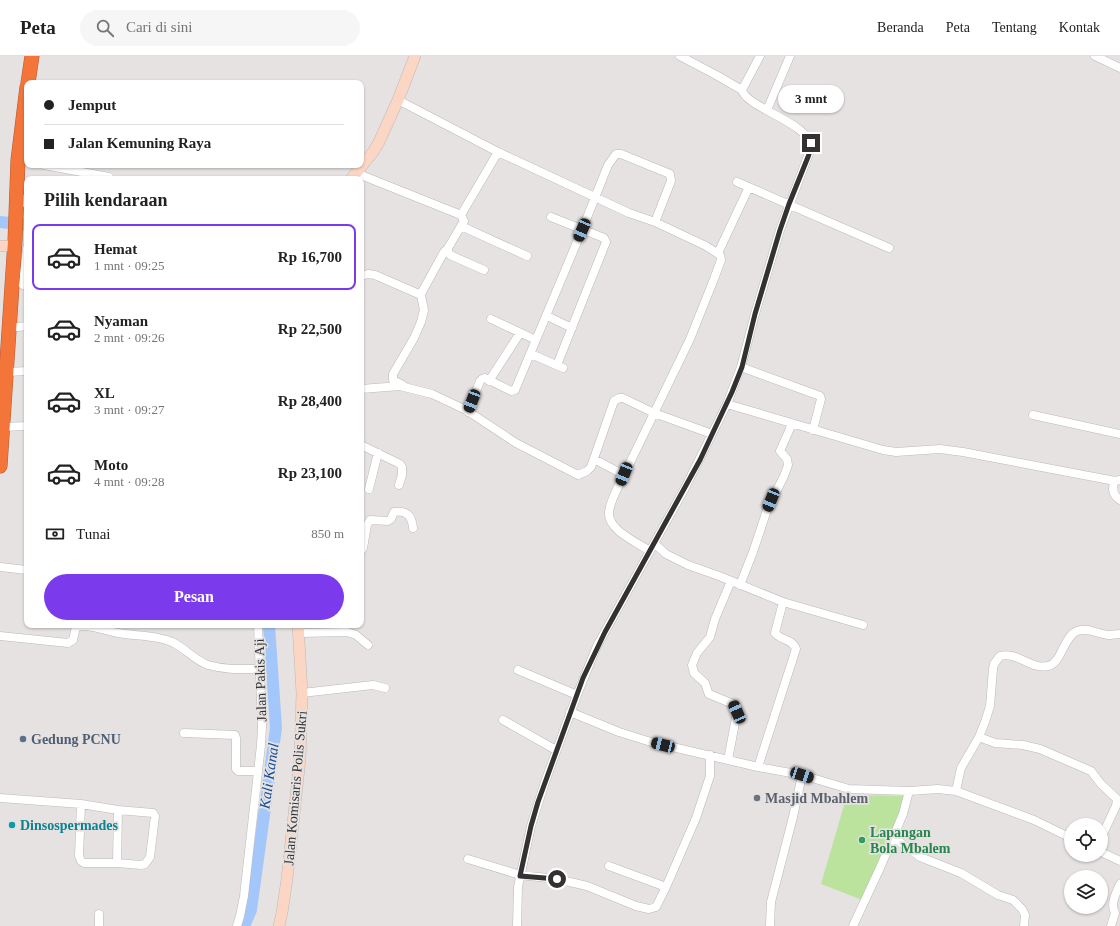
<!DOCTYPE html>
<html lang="id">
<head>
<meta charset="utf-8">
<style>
	:root { --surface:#fff; --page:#f6f6f6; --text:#222; --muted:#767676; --line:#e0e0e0; --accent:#7c3aed }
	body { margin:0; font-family:Georgia,serif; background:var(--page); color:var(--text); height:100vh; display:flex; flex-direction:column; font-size:15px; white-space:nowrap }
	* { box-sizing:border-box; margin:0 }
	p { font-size:13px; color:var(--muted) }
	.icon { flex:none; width:22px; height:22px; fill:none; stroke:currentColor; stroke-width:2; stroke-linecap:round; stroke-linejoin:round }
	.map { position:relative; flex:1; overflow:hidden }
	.panel { position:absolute; left:24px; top:120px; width:340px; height:452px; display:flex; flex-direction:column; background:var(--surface); border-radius:8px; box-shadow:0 1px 3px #0004 }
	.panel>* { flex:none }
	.top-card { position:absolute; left:24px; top:24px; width:340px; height:88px; border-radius:8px; box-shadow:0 1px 3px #0004; display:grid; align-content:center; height:88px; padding:0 20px; background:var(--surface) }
	.controls { position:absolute; left:1064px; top:762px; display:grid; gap:8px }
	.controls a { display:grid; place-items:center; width:44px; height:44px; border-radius:50%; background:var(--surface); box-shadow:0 1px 3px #0004; font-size:20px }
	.end { position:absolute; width:18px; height:18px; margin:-9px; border:5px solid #333131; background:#fff; box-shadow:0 0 0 2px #fff }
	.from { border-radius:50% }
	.bubble { position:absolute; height:28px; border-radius:14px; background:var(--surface); box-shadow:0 1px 3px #0004; font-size:13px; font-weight:700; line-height:28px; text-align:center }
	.car { position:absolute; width:12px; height:24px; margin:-12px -6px; border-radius:5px; box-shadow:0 0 3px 1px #0007; background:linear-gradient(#222 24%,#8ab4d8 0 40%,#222 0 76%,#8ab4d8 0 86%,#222 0) }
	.top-card b { display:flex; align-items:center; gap:14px; height:38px; font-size:15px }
	.top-card b+b { border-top:1px solid var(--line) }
	.top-card i { width:10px; height:10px; background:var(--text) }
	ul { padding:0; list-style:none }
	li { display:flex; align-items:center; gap:12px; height:66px; margin:0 8px 6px; padding:0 12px; border:2px solid transparent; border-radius:8px }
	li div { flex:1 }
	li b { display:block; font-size:15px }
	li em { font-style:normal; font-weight:700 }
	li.active { border-color:var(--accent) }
	li>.icon { width:36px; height:36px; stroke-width:1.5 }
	h2 { padding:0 20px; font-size:18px; line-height:48px }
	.pay { display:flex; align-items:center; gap:10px; height:44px; padding:0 20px; font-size:15px }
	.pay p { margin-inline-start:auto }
	.button { display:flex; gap:8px; margin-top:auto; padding:8px 20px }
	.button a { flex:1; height:46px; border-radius:24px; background:var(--accent); color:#fff; font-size:16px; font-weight:700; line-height:46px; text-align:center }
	header { display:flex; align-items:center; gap:24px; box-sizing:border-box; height:56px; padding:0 20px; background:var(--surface); border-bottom:1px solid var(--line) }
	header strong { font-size:19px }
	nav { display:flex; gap:22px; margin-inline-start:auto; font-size:14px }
	.search { width:280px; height:36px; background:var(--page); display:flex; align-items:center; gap:10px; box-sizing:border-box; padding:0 14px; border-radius:22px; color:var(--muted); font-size:15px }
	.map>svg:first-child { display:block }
	.green { fill:#bce39e }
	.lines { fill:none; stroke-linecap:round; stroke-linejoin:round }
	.river { stroke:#a4c7fb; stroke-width:12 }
	.street-casing { stroke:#bcb9b8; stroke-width:9 }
	.secondary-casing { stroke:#bcb9b8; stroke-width:12 }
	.highway-casing { stroke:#b05d36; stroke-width:15 }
	.street { stroke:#fff; stroke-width:8 }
	.secondary { stroke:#fbd6c4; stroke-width:11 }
	.highway { stroke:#f37539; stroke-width:14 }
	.route { stroke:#333131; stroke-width:5 }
	.service-dot { fill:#5c6f8a; stroke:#e5e2e1; stroke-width:1.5 }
	.worship-dot { fill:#6b7280; stroke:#e5e2e1; stroke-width:1.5 }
	.culture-dot { fill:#0f9aa8; stroke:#e5e2e1; stroke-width:1.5 }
	.leisure-dot { fill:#2e9e5b; stroke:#e5e2e1; stroke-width:1.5 }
	.labels { text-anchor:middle; stroke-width:3.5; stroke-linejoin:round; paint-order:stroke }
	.street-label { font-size:14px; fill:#333131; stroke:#e5e2e1 }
	.service-label { font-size:14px; font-weight:bold; fill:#4e5e75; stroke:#e5e2e1; text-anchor:start }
	.worship-label { font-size:14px; font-weight:bold; fill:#5b616d; stroke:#e5e2e1; text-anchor:start }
	.culture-label { font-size:14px; font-weight:bold; fill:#0d838f; stroke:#e5e2e1; text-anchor:start }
	.leisure-label { font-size:14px; font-weight:bold; fill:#27864d; stroke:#e5e2e1; text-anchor:start }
	.water-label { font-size:15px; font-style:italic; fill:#164c95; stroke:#e5e2e1 }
</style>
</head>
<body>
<header>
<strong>Peta</strong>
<div class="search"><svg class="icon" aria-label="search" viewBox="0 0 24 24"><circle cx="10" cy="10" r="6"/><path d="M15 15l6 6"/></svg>Cari di sini</div>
<nav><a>Beranda</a><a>Peta</a><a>Tentang</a><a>Kontak</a></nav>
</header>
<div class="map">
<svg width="1120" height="870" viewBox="0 0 1120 870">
	<rect width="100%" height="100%" fill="#e5e2e1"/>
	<path class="green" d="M847 739 907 740 865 845 821 828Z"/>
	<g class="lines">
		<path class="river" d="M0 166 27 169
			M244 870 251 854 276 672 269 569"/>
		<defs>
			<path id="street" d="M680 0 716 19 742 34
				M1095 0 1120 12
				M398 44 498 96 629 157 655 166 706 190 720 199 721 204 714 223 690 283 624 419
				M767 54 790 0
				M44 109 109 121
				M356 117 461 159 464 165 448 192V195L450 199 484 214
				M737 126 889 192
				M17 137 27 149
				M461 159 498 96
				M551 161 604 182 606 186 557 309
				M461 170 527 200
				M718 197 749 131
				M361 220 368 218 375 219 421 239
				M23 229 27 192
				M547 260 572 272
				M491 263 536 284
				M9 272 27 270
				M531 298 563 312
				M741 311 820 340 821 343 813 374
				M7 316 27 315
				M489 325 520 277
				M403 329 393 324V318L414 282 421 266 424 254 421 239 422 236 444 196 448 192
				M361 333 400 330 432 338 466 354 516 387 578 419 587 415 591 411 614 345 619 342H623L654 357 712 378
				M727 348 883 394 896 396 940 393 963 396 1115 425 1120 424
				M468 356 480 325 482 323 485 322 511 335 515 334 582 174 608 109 616 98H621L670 118 671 125 655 166
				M1033 359 1120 378
				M2 371 27 370
				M361 389 400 408 402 411V419L399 429
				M594 403 624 419C619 429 610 445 609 456 607 474 638 487 650 495
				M1115 425C1111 433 1113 439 1120 444
				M369 433 378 397
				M655 488 666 498 688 509 719 520 783 546 863 569
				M361 495 363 492 367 469 370 464 388 465 391 463 394 456C407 454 412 460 413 472
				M0 511 27 514
				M740 529 753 496 767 454 784 420 788 409 787 403 780 395 792 368
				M299 577 347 576 356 579 368 589
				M0 580 68 587 73 584 76 571C87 567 107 575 118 577 134 580 158 579 172 586 185 592 194 604 208 609 226 614 242 613 260 613
				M518 614 577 639
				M302 637 373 629 385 632
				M570 656 619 676 651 686 758 711 802 719 849 733 909 735 938 733 956 735 1034 764 1071 782
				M503 664 556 694
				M184 677 235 679 236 682V713L238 715H257
				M979 681 995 687 1023 689 1040 693 1091 715 1101 728 1117 743 1116 750 1101 782
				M728 704 737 656 733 648 709 638 708 636 705 627 694 617 692 609 697 597 710 581 715 563 731 525
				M758 711 796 593C793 583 780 584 775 577L783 546
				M956 735 961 712 979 681 985 666 990 650 993 613 994 608 1000 600C1017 595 1031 614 1048 610 1062 607 1063 581 1077 575 1087 571 1098 578 1108 579 1112 579 1116 578 1120 578
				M0 742 81 748 118 754 153 757 155 760 150 801 145 808 141 809 117 807H84L81 805 79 800 81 748
				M893 781 920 801 961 817 998 839 1013 844 1022 853 1025 859 1024 870
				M1101 796 1120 805
				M468 803 520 819 557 823 587 830 636 850 649 853 656 851 666 831 609 810
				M117 807 118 754
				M666 831 696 762 710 720V699
				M99 870V858
				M237 870 240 860 244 840 261 689 262 670 258 569
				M517 870 518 831 531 770 545 726 577 639 597 590 685 432 727 348 741 311 755 258 780 174 811 92C813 68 746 52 742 34L760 0
				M770 870 771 846 793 761 802 719
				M853 870 880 812 903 758 909 735
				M1111 870 1115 857C1110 848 1116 837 1120 828"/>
			<path id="secondary" d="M351 123 373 96 379 86 398 44 415 0
				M0 190H15
				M279 870 282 857 287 823 300 703 302 637 298 569"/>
			<path id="highway" d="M28 27 32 0
				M0 410 15 185 18 104 27 31"/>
		</defs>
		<use href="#street" class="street-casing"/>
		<use href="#secondary" class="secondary-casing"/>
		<use href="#highway" class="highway-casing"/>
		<use href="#street" class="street"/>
		<use href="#secondary" class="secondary"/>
		<use href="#highway" class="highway"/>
	</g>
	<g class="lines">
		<path class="route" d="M557 823 520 820 531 770 538 746 583 622 605 576 700 404 732 336 742 311 755 258 780 174 789 148 808 101 811 92V87"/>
	</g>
	<circle class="service-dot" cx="23" cy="683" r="4"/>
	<circle class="worship-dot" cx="757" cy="742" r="4"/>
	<circle class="culture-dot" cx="12" cy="769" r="4"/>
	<circle class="leisure-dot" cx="862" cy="784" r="4"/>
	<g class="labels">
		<g class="street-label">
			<text transform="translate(260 624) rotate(-92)" y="5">Jalan Pakis Aji</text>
			<text transform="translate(295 732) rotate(-85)" y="5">Jalan Komisaris Polis Sukri</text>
		</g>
		<g class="service-label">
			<text x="31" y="688">Gedung PCNU</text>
		</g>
		<g class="worship-label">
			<text x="765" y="747">Masjid Mbahlem</text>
		</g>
		<g class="culture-label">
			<text x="20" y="774">Dinsospermades</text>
		</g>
		<g class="leisure-label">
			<text x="870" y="781">Lapangan<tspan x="870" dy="16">Bola Mbalem</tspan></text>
		</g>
		<g class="water-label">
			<text transform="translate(269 720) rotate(-82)" y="5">Kali Kanal</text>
		</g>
	</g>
</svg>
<div class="controls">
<a><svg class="icon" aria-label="locate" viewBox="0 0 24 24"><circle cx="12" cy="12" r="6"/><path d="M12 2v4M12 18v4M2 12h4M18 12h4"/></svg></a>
<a><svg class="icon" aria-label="layers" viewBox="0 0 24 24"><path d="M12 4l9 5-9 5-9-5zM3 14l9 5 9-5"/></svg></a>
</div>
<i class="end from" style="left:557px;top:823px"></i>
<i class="end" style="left:811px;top:87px"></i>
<div class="bubble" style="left:778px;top:29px;width:66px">3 mnt</div>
<i class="car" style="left:582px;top:174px;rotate:203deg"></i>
<i class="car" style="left:472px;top:345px;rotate:201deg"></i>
<i class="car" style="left:624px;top:418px;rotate:202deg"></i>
<i class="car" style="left:771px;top:444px;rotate:202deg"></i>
<i class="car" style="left:737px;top:656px;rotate:336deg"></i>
<i class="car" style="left:663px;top:689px;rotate:284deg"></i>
<i class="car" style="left:802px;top:719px;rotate:108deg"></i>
<div class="top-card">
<b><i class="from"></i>Jemput</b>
<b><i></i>Jalan Kemuning Raya</b>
</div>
<section class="panel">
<h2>Pilih kendaraan</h2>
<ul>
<li class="active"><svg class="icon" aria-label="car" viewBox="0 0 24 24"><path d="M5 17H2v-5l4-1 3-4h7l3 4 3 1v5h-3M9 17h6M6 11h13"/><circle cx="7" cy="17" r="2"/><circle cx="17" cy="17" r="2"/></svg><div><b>Hemat</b><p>1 mnt · 09:25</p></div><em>Rp 16,700</em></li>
<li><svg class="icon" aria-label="car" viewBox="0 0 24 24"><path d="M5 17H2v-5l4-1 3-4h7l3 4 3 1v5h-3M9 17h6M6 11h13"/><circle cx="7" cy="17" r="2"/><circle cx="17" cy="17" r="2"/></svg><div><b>Nyaman</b><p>2 mnt · 09:26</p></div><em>Rp 22,500</em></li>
<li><svg class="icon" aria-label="car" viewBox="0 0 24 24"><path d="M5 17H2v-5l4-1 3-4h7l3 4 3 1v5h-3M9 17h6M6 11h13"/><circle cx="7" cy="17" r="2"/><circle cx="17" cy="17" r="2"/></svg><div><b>XL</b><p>3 mnt · 09:27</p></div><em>Rp 28,400</em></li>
<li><svg class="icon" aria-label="car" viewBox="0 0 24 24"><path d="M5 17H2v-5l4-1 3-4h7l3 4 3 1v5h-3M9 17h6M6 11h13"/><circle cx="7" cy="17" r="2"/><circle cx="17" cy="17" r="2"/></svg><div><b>Moto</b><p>4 mnt · 09:28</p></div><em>Rp 23,100</em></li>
</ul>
<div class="pay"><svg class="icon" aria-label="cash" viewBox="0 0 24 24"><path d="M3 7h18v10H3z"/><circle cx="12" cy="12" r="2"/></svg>Tunai<p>850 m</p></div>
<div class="button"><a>Pesan</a></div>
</section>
</div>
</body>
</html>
